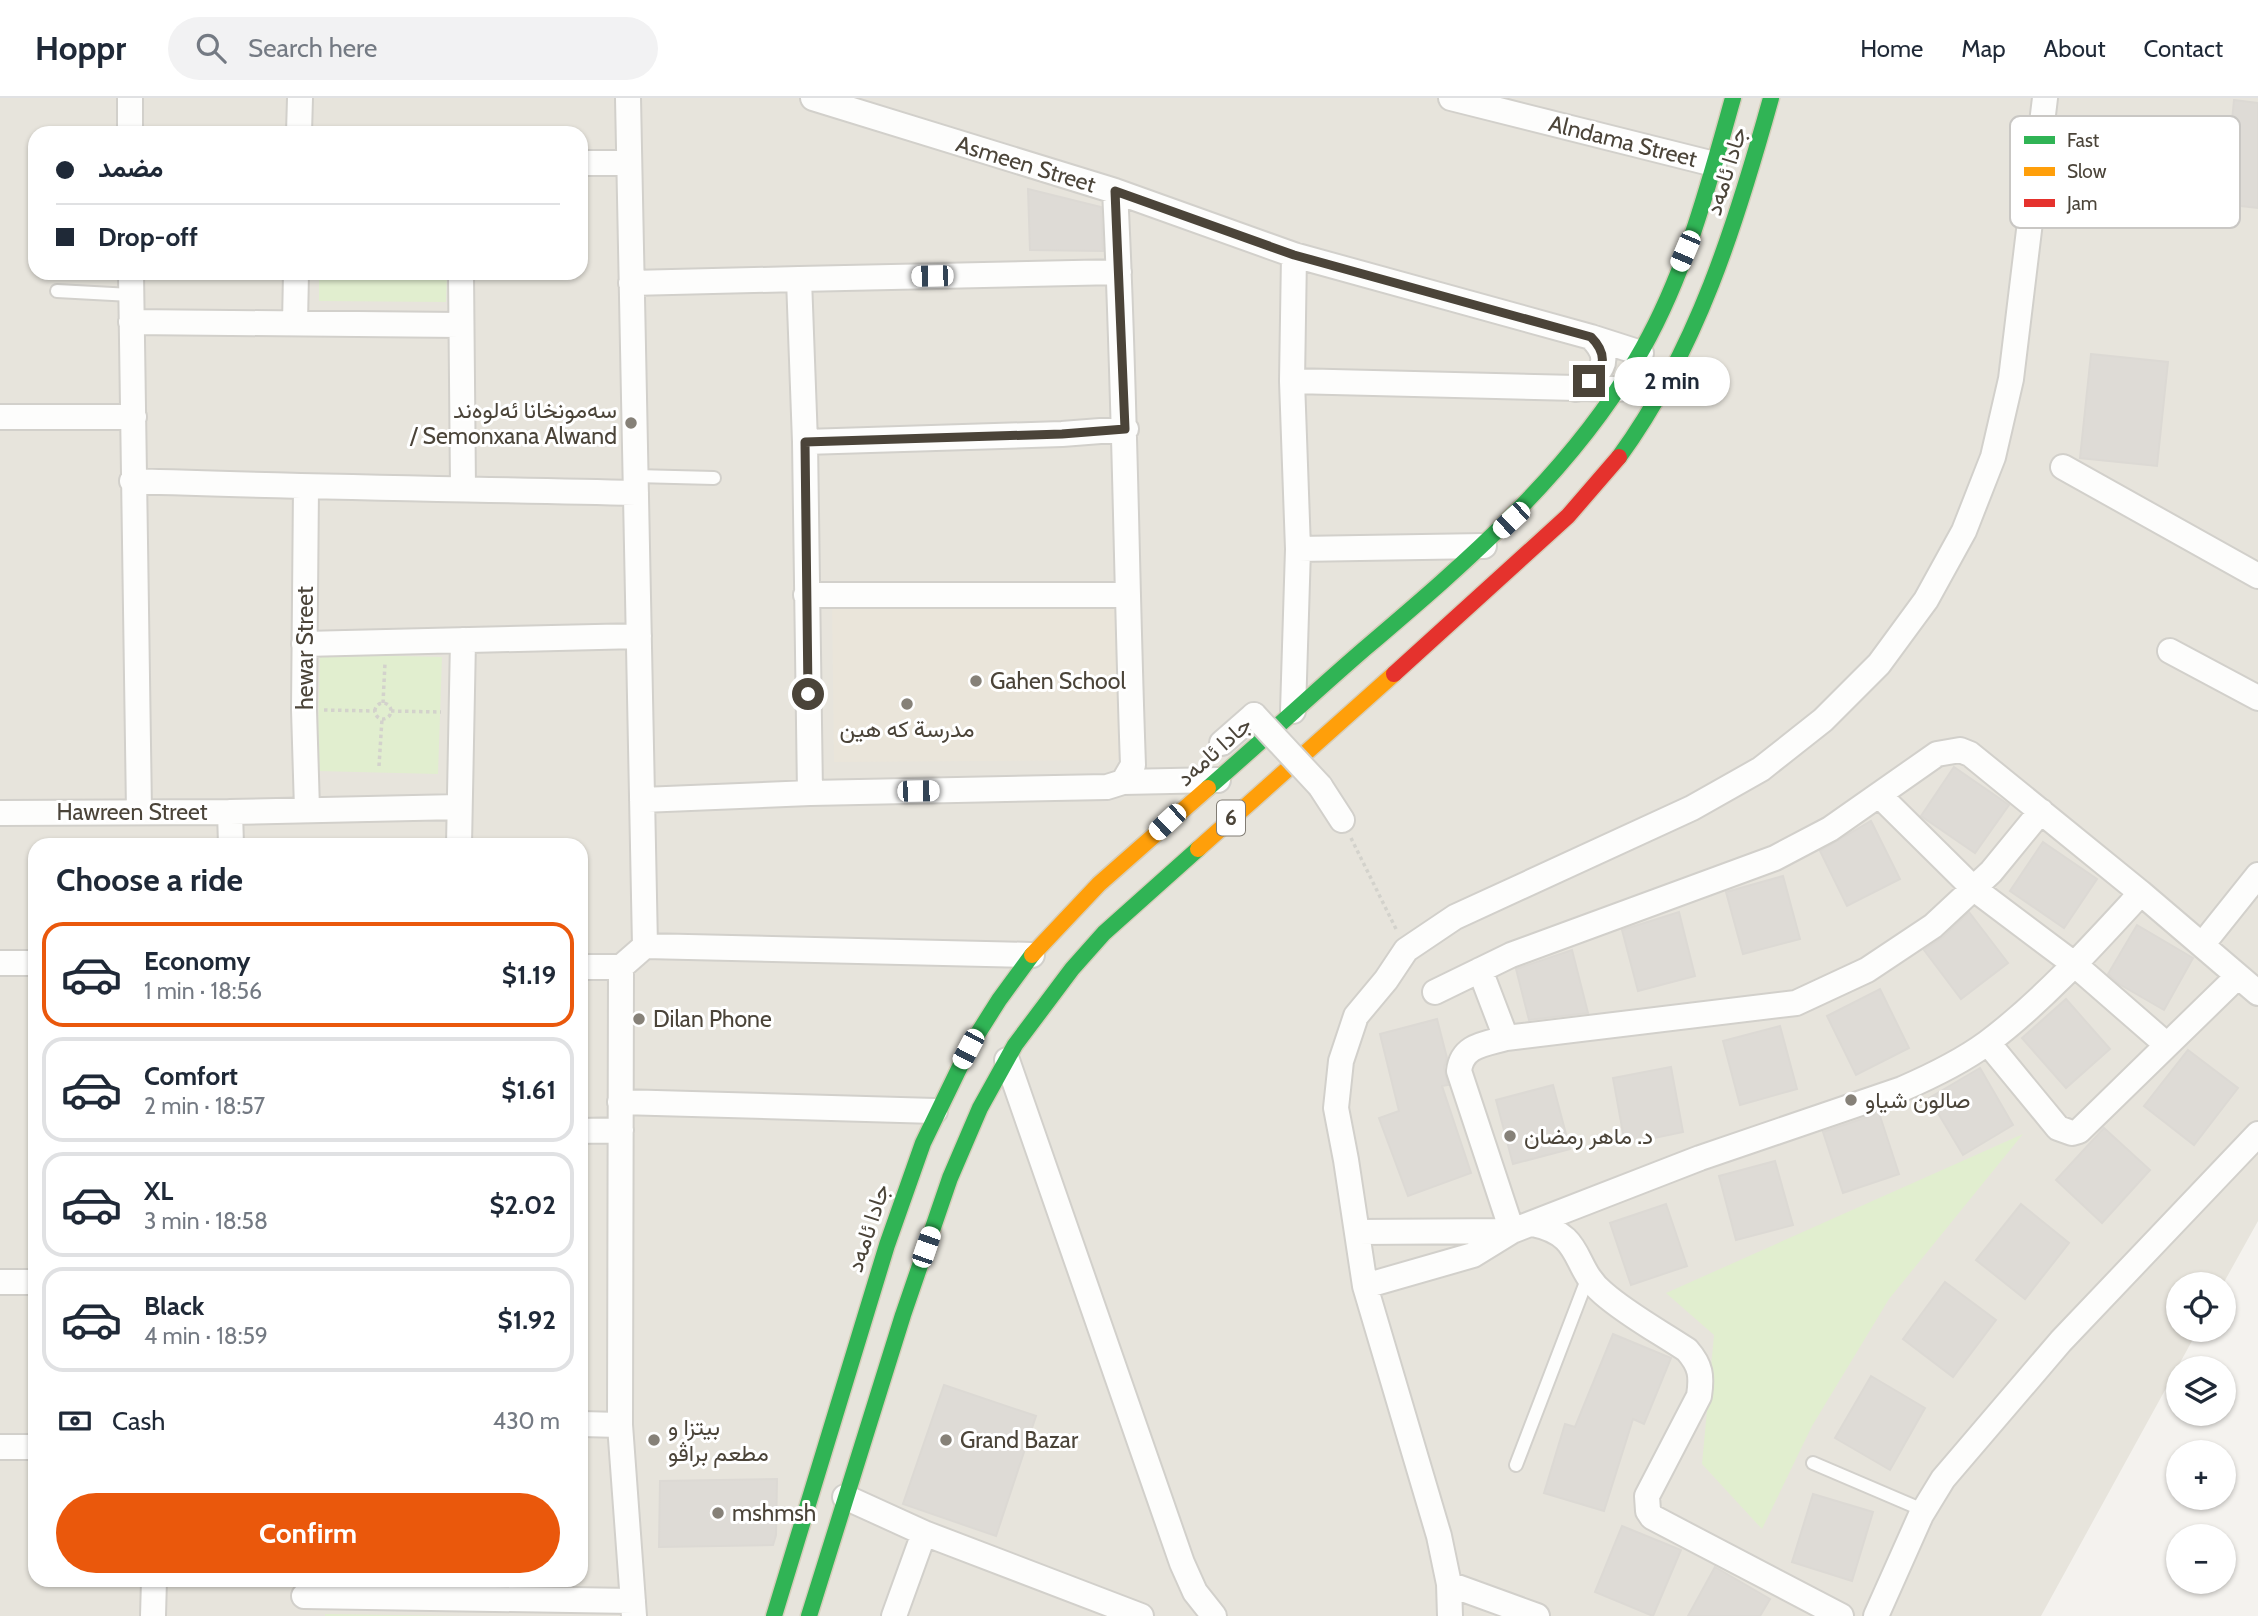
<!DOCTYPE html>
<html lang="en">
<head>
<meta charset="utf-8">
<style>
	:root { --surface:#fff; --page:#f2f2f3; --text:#1f2937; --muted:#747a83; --line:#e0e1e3; --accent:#ea580c }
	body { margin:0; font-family:Cabin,Vazirmatn,sans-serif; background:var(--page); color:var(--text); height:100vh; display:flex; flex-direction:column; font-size:26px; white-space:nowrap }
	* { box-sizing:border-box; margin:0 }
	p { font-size:23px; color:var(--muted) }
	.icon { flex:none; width:38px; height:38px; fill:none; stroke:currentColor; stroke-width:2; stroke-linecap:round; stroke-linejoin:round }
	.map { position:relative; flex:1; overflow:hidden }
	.sheet { position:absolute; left:28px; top:740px; width:560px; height:749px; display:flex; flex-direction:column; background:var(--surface); border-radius:21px; box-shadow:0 2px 5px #0004 }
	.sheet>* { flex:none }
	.banner { position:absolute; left:28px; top:28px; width:560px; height:154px; border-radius:21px; box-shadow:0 2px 5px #0004; display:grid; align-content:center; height:154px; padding:0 28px; background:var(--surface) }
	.buttons { position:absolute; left:2166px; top:1174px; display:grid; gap:14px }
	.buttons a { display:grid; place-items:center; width:70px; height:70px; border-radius:50%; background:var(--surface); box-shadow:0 2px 5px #0004; font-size:35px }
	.end { position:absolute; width:32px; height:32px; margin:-16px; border:9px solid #4b4439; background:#fff; box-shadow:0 0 0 4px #fff }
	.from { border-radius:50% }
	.bubble { position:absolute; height:49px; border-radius:24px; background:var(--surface); box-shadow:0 2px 5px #0004; font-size:23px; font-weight:700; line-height:49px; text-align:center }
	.car { position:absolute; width:21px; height:42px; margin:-21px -10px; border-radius:9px; box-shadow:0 0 5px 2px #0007; background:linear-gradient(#fff 24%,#345 0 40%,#fff 0 76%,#345 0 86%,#fff 0) }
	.banner b { display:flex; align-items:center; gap:24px; height:66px; font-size:26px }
	.banner b+b { border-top:2px solid var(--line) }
	.banner i { width:18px; height:18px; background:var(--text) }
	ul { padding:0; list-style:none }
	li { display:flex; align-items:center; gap:21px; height:105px; margin:0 14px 10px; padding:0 14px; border:4px solid var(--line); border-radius:21px }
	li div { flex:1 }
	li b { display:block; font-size:26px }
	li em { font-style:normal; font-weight:700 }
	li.selected { border-color:var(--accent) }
	li>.icon { width:63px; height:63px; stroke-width:1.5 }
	h2 { padding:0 28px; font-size:32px; line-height:84px }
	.pay { display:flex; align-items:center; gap:18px; height:77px; padding:0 28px; font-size:26px }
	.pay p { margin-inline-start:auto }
	.primary-button { display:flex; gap:14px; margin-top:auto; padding:14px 28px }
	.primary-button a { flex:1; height:80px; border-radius:42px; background:var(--accent); color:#fff; font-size:28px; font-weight:700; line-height:80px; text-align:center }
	header { display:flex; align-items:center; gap:42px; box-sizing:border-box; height:98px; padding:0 35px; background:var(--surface); border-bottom:2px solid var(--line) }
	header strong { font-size:33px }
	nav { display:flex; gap:38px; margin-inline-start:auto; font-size:24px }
	.search { width:490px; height:63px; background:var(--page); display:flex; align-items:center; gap:18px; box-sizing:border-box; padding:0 24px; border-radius:38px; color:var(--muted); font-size:26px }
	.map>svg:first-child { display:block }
	.residential { fill:#e7e4dc; fill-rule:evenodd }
	.education { fill:#eae5da }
	.green { fill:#e1eecf }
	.building { fill:#dedbd6; stroke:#dcd9d4; stroke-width:2 }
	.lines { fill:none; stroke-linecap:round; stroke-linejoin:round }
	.lane-casing { stroke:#d2d0cb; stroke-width:16 }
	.street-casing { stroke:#d2d0cb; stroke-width:28 }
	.fast-casing { stroke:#d6cebb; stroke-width:19 }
	.slow-casing { stroke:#d6cebb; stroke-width:19 }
	.jam-casing { stroke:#d6cebb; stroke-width:19 }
	.path { stroke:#d3d2cc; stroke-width:3.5; stroke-dasharray:3.5 3.5; stroke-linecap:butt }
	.lane { stroke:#fdfdfc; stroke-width:12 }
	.street { stroke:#fdfdfc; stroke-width:24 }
	.fast { stroke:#30b455; stroke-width:16 }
	.slow { stroke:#ff9f0a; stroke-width:16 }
	.jam { stroke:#e5322d; stroke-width:16 }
	.street-bridge-casing { stroke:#d2d0cb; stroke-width:28; stroke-linecap:butt }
	.street-bridge { stroke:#fdfdfc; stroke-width:24 }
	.route { stroke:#4b4439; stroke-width:9 }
	.poi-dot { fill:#868178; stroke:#fff; stroke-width:2.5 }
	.labels { text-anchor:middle; stroke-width:6; stroke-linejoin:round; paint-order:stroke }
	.shield { fill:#fff; stroke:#817c74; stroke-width:2 }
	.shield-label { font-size:21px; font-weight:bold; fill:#4b4439 }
	.street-label { font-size:23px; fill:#4b4439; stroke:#fff }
	.poi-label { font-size:23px; fill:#4b4439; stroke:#fff; text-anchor:start }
	.key { fill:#fff; stroke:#c9c7c4; stroke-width:2 }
	.key-label { font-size:19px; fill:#4b4439 }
</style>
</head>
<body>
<header>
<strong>Hoppr</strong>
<div class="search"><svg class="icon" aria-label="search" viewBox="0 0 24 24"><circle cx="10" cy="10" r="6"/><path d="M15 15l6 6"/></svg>Search here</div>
<nav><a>Home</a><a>Map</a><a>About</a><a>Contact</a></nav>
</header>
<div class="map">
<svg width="2258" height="1518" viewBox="0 0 2258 1518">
	<rect width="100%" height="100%" fill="#f4f2ee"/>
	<path class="residential" d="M0 0H2258V1123L2223 1186H2179V1232H2198L2041 1518H0ZM35 35H581V175H35ZM35 747H581V1482H35Z"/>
	<path class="education" d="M1118 502 1119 662 834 664 832 504Z"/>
	<path class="green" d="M319 175H447L446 204 319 203Z
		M320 556 442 559 438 676 317 673Z
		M2023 1036 1889 1201 1812 1328 1762 1431 1702 1366 1714 1237 1666 1195Z
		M325 1516 463 1518H325Z"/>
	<path class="building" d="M2234 2 2258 5V110L2224 106Z
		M1028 91 1101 109 1103 153 1030 152Z
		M2091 256 2168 264 2157 368 2080 360Z
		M1954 669 2009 707 1975 755 1921 718Z
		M1871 723 1900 781 1847 808 1820 753Z
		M2043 744 2097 781 2064 830 2010 793Z
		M1783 778 1800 841 1743 856 1726 794Z
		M1679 814 1695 878 1638 893 1622 832Z
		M1969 814 2008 865 1961 901 1924 852 1943 839Z
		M2137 827 2193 860 2164 912 2119 886 2108 876Z
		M1572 852 1588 915 1529 922 1516 871Z
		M1880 891 1909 950 1856 977 1827 918Z
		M2066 901 2110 951 2066 990 2022 940Z
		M1437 921 1447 960 1444 970 1448 987 1442 988 1471 1075 1408 1098 1379 1020 1399 1013 1380 936Z
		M1780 928 1797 991 1740 1007 1723 943Z
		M2188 952 2238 990 2194 1047 2144 1008Z
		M1671 969 1683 1034 1625 1046 1613 980Z
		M1980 970 2013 1027 1963 1057 1929 1000Z
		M1553 987 1570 1051 1513 1066 1496 1002Z
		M1879 1015 1899 1076 1843 1095 1823 1034Z
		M2104 1030 2150 1072 2102 1125 2056 1082Z
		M1775 1063 1793 1127 1736 1142 1719 1078Z
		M1666 1106 1687 1168 1631 1187 1610 1125Z
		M2021 1106 2069 1145 2025 1201 1976 1162Z
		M1945 1184 1996 1222 1953 1279 1903 1241Z
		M1613 1236 1671 1260 1644 1326 1633 1321 1604 1413 1544 1395 1565 1326 1575 1329Z
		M1871 1278 1925 1310 1890 1372 1835 1340Z
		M944 1287 1036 1318 996 1438 903 1406Z
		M777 1381 776 1437 773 1447 659 1449 660 1383Z
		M1813 1396 1873 1414 1852 1483 1792 1464Z
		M1622 1428 1681 1452 1653 1518 1595 1494Z
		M1715 1469 1770 1501 1760 1518H1688Z"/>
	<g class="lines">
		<defs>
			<path id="lane" d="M57 193 131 197
				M635 378 714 380
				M1813 1365 1923 1412
				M1516 1367 1588 1179"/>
			<path id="street" d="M130 0V35
				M628 0 645 848 621 869 620 1327 634 1518
				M813 0 1115 93 1294 157 1591 239 1641 255
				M1451 0 1714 66
				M299 35 300 0
				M581 65H629
				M131 175 139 713
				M461 175 463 390
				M799 181 1119 174
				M631 185 799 181 805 344 810 695
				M131 224 460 227
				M295 225 296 175
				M1292 283 1619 291
				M1576 291C1599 276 1616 264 1591 239
				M0 319H134
				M805 344 1062 336 1126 331
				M2063 369 2258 478
				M132 383C300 389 468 391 636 395
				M306 389 304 612 307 711
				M1298 451 1484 448
				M806 497H1127
				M304 546 639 538
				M2170 553 2258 600
				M1293 613 1298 451 1292 283 1294 157
				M1222 645 1254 617
				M1123 684 1218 682
				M1320 688 1342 722
				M1879 697 1973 790 2074 866 2167 947
				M642 702 810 695 1107 689 1123 684 1133 667C1126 476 1125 285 1115 93
				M230 714 459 709
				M0 715 230 714 231 747
				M459 747 463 542
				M2202 847 2258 777
				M645 848 1032 857
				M0 865H35
				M581 869H621
				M1480 872 1506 940
				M1435 894 1511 857 1775 760 1830 731 1937 656 1960 652 1970 656 2141 795 2258 895
				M1988 945 2058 1030 2072 1035 2079 1033 2238 878
				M1007 962 1182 1465 1195 1494 1214 1518
				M620 1004 935 1013
				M581 1033 621 1032
				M1533 1126C1585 1137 1571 1168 1603 1195 1628 1217 1660 1234 1687 1252 1701 1268 1702 1278 1699 1298L1647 1398 1648 1413 1652 1419 1841 1518
				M1512 1133 1459 973C1462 947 1485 946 1506 940L1796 905 1867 872 1933 828 1991 774 2041 713
				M1357 1134 1511 1133
				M0 1184H35
				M1365 1188 1473 1157 1512 1133 1700 1060 1902 991C1932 978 1961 964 1987 945 2044 902 2093 847 2141 795
				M581 1326 620 1327
				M0 1349H35
				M845 1399 924 1435 1141 1518
				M1449 1486 1537 1518
				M304 1498 633 1503
				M153 1518 154 1482
				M894 1518 924 1435
				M1450 1518 1449 1486 1439 1438 1365 1188 1346 1062 1336 1010 1341 963 1356 918 1386 882 1406 852 1455 819 1692 710 1761 671 1823 622 1879 566 1926 502 1964 433 1993 359 2011 281 2045 0
				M1876 1518 1921 1417 1943 1381 2061 1243 2258 1036"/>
			<path id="fast" d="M1619 359C1697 252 1736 126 1771 0
				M1208 690C1260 645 1310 598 1362 553 1464 466 1567 379 1636 262 1684 182 1708 89 1733 0
				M774 1518 887 1147 923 1045 970 948 999 902 1032 857
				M809 1518 903 1217 950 1080 980 1010 1015 947 1072 871 1104 835 1198 751"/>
			<path id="slow" d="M1198 751 1394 576
				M1032 857 1099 786 1208 690"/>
			<path id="jam" d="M1394 576 1568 418 1619 359"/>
		</defs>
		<use href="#lane" class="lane-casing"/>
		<use href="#street" class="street-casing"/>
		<use href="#fast" class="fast-casing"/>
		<use href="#slow" class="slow-casing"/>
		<use href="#jam" class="jam-casing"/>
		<path class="path" d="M383 605 385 565
			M375 613a8 8 0 1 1 16 0a8 8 0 1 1-16 0Z
			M324 612 375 613
			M391 613 441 614
			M379 668 382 621
			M1351 740 1397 833"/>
		<use href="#lane" class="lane"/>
		<use href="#street" class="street"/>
		<use href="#fast" class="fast"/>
		<use href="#slow" class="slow"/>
		<use href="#jam" class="jam"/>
		<defs>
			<path id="street-bridge" d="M1254 617 1320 688"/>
		</defs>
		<use href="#street-bridge" class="street-bridge-casing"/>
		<use href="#street-bridge" class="street-bridge"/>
	</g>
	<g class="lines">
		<path class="route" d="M808 596 805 344 1062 336 1125 331 1115 93 1294 157 1591 239C1606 254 1607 270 1589 283"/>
	</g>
	<g class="poi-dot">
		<circle cx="631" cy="325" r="7"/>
		<circle cx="976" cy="583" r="7"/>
		<circle cx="907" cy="606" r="7"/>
		<circle cx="639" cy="921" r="7"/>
		<circle cx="1851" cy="1002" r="7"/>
		<circle cx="1510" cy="1038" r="7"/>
		<circle cx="654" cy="1342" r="7"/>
		<circle cx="946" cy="1342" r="7"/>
		<circle cx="718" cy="1415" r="7"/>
	</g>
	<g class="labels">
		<rect class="shield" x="1217" y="702.5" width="28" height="35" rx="5"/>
		<g class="shield-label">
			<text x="1231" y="727">6</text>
		</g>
		<g class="street-label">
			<text transform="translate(1623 43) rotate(14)" y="8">Alndama Street</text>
			<text transform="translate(1026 66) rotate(17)" y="8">Asmeen Street</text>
			<text transform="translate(1726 73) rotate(-73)" y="8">جادا ئامەد</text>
			<text transform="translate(305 550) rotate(-90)" y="8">hewar Street</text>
			<text transform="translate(1214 653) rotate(-42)" y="8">جادا ئامەد</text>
			<text x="132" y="722">Hawreen Street</text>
			<text transform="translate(868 1130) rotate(-72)" y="8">جادا ئامەد</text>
		</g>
		<g class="poi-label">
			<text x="617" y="320" text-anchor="end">سەمونخانا ئەلوەند<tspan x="617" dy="26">/ Semonxana Alwand</tspan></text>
			<text x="990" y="591">Gahen School</text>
			<text x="907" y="639" text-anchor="middle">مدرسة كه هين</text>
			<text x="653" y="929">Dilan Phone</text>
			<text x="1865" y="1010">صالون شياو</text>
			<text x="1524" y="1046">د. ماهر رمضان</text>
			<text x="668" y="1337">بيتزا و<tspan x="668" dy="26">مطعم براڤو</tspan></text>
			<text x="960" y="1350">Grand Bazar</text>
			<text x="732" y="1423">mshmsh</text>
		</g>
	</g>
	<rect x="2010" y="18" width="230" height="112" rx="10" class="key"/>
	<rect x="2024" y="38" width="31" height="8" fill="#30b455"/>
	<rect x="2024" y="69" width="31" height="9" fill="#ff9f0a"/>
	<rect x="2024" y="101" width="31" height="8" fill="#e5322d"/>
	<g class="key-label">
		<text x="2067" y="49">Fast</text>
		<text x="2067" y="80">Slow</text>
		<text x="2067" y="112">Jam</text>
	</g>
</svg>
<div class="buttons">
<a><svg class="icon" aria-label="locate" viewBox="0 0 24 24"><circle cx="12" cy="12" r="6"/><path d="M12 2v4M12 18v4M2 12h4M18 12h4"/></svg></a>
<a><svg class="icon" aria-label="layers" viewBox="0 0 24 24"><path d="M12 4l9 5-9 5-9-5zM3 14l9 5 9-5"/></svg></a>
<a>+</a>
<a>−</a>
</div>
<i class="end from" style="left:808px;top:596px"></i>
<i class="end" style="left:1589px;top:283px"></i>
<div class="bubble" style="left:1614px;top:259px;width:116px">2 min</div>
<i class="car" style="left:1685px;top:153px;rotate:203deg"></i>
<i class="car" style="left:932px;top:178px;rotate:269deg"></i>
<i class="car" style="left:1511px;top:422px;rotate:227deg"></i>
<i class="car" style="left:918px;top:693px;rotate:89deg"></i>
<i class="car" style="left:1167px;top:724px;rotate:227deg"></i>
<i class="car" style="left:968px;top:951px;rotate:208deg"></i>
<i class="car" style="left:926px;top:1149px;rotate:19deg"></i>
<div class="banner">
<b><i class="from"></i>مضمد</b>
<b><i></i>Drop-off</b>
</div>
<section class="sheet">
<h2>Choose a ride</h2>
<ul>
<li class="selected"><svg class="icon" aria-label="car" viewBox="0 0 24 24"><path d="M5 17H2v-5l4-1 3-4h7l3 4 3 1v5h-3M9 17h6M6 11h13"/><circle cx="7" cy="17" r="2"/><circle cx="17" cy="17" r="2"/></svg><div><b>Economy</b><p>1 min · 18:56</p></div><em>$1.19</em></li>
<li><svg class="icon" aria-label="car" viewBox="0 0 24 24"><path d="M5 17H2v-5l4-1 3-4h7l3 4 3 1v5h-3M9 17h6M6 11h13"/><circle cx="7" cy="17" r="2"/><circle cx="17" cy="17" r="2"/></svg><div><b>Comfort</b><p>2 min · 18:57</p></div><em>$1.61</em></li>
<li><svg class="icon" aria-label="car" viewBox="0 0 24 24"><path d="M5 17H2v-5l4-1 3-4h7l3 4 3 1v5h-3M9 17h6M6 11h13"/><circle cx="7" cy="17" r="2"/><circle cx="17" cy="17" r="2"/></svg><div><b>XL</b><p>3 min · 18:58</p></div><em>$2.02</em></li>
<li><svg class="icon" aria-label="car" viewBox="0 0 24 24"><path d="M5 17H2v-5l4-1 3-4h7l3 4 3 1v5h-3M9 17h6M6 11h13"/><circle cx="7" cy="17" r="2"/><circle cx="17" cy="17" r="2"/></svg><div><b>Black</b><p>4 min · 18:59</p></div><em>$1.92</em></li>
</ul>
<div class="pay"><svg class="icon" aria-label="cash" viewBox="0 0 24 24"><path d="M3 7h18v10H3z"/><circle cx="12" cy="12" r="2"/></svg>Cash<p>430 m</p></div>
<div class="primary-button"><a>Confirm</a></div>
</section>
</div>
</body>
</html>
